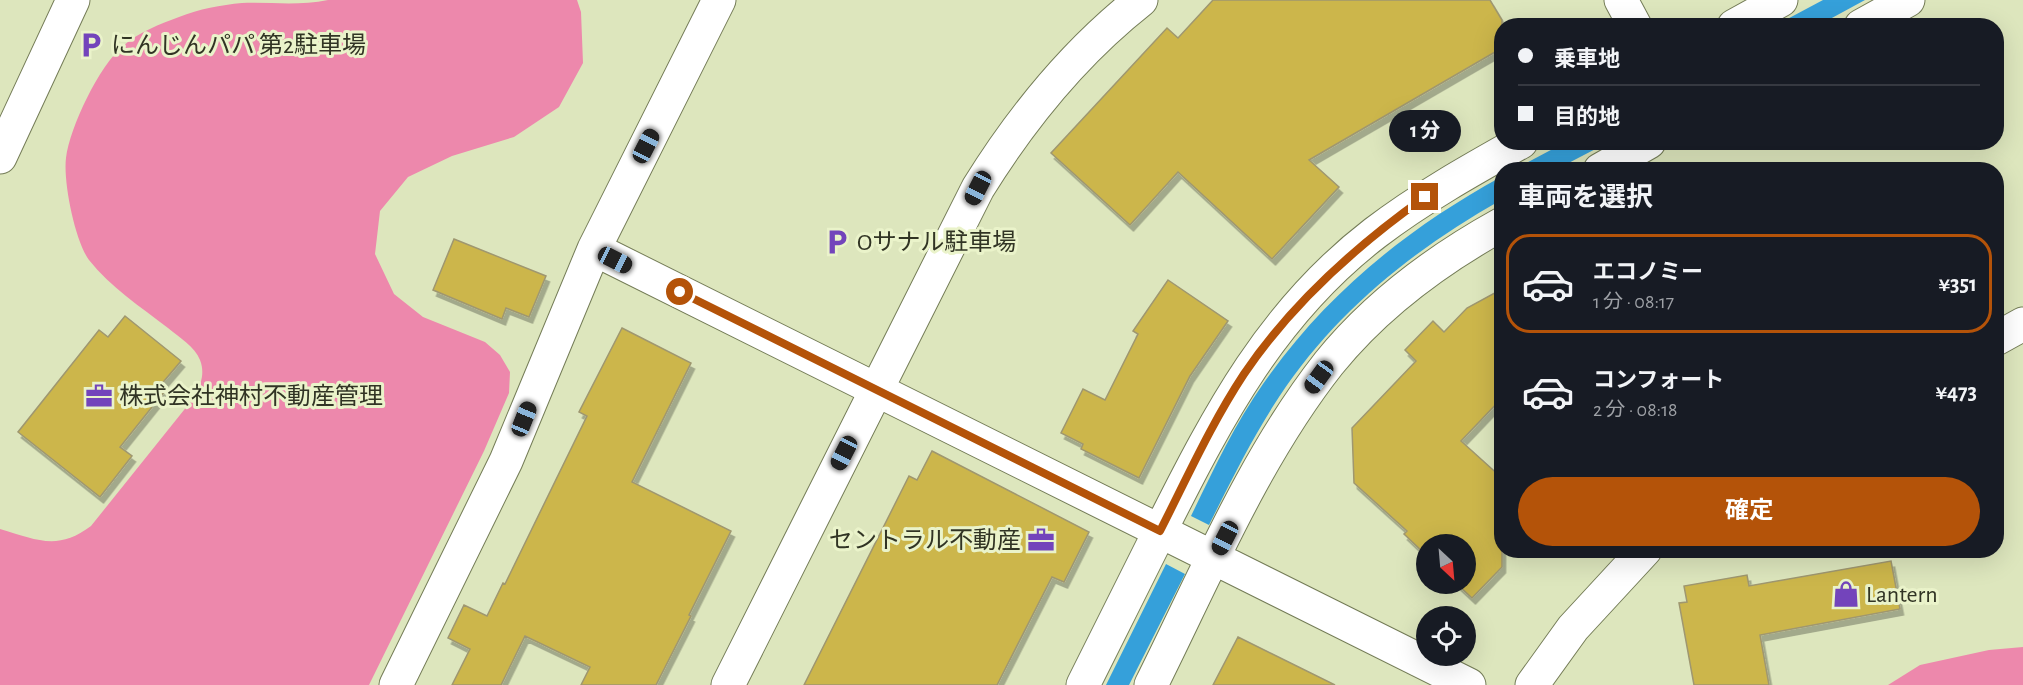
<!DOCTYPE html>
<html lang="ja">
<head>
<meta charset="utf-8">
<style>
	:root { --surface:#171b24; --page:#20242c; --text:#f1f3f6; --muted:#9ea1a6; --line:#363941; --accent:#b45309 }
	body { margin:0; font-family:"Alegreya Sans","Noto Sans JP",sans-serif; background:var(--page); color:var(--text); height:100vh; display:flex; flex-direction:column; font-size:22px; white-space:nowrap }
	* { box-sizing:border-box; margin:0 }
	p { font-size:20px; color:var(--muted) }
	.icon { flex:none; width:33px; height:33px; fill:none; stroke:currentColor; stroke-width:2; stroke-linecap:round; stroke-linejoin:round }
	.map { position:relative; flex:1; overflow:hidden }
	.panel { position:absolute; left:1494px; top:162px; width:510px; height:396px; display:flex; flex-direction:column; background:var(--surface); border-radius:24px; box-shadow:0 6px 24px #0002 }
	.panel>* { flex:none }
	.top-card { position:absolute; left:1494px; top:18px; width:510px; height:132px; border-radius:24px; box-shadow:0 6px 24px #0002; display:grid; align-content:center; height:132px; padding:0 24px; background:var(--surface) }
	.needle { width:39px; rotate:154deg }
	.buttons { position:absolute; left:1416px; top:534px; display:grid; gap:12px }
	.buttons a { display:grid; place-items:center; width:60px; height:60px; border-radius:50%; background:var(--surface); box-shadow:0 6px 24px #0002; font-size:30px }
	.end { position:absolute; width:27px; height:27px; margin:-14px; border:8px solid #b45309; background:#fff; box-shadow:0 0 0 3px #fff }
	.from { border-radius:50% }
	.bubble { position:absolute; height:42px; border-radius:21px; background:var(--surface); box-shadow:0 6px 24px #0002; font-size:20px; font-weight:700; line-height:42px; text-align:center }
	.car { position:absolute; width:18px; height:36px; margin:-18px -9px; border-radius:8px; box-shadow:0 0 4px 2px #0007; background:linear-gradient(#222 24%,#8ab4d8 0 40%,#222 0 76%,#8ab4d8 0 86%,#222 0) }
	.top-card b { display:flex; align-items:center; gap:21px; height:57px; font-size:22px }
	.top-card b+b { border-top:2px solid var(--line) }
	.top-card i { width:15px; height:15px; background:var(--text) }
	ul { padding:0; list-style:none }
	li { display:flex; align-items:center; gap:18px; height:99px; margin:0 12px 9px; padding:0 12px; border:3px solid transparent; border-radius:24px }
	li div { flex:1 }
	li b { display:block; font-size:22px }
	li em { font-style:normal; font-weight:700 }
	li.current { border-color:var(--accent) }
	li>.icon { width:54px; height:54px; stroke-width:1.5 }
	h2 { padding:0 24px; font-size:27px; line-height:72px }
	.cta { display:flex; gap:12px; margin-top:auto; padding:12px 24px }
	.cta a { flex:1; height:69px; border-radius:36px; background:var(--accent); color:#fff; font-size:24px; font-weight:700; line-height:69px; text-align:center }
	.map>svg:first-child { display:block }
	.forest { fill:#ed88ac }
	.water { fill:#35a0da }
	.building { fill:#ccb64b; stroke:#9f9770; stroke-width:1.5; filter:url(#shadow) }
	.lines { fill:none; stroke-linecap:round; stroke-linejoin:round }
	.minor-casing { stroke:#747c57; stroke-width:35 }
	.tertiary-casing { stroke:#747c57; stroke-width:35 }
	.minor { stroke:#fff; stroke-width:33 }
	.tertiary { stroke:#fff; stroke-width:33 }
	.route { stroke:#b45309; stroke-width:8 }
	.labels { text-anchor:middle; stroke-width:6; stroke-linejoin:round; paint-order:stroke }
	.poi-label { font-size:24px; fill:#313424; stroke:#eaf3ca; text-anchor:start }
</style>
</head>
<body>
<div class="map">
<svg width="2023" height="685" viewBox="0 0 2023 685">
	<defs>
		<filter id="shadow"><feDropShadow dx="3.5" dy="6" stdDeviation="0" flood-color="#0004"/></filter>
	</defs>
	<rect width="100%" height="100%" fill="#dde6bd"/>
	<path class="forest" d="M328 0H577L581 12 583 63 559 107 514 137 452 156 408 177 380 211 375 254 394 294 423 317 485 342 500 355 510 372 509 393 484 451 369 685H0V529C37 540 58 551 91 526L196 395C201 383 205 373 200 360 195 347 179 337 168 328 141 307 110 287 89 260 75 241 63 182 66 158 70 127 99 66 123 46 139 32 160 24 179 17 199 9 221 5 242 3 271 2 299 6 328 0Z
		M2023 647V685H1888L1920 665 1989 650Z"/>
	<path class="water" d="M1823 0H1865L1819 25H1776Z
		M1564 143H1607L1557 169H1515Z
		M1501 177V200C1414 249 1335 312 1279 397 1252 438 1231 481 1209 525L1191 516C1213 471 1234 425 1263 384 1325 295 1406 229 1501 177Z
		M1166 564 1185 574 1129 685H1106Z"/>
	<path class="building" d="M1213 0H1490L1502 20V48L1309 160 1339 187 1272 259 1178 172 1130 225 1051 153 1167 28 1178 38Z
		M454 239 546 276 529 317 506 308 502 319 433 290Z
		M1168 280 1228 321 1190 376 1139 478 1081 449 1083 444 1061 433 1083 389 1105 400 1138 334 1133 331Z
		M1502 289V398L1461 441 1502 478V567L1472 598 1457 584H1466V544H1426V555L1404 534 1407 531 1354 483 1352 428 1416 361 1405 350 1433 321 1444 332 1467 308Z
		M125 316 181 361 159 387 164 392 120 447 132 456 100 497 18 432 99 330 108 337Z
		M622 328 691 363 632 482 731 531 689 615 691 616 656 685H581L590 667 525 636 501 685H452L470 649 448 638 464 605 487 616 503 583 505 584 587 416 579 412Z
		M932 451 1089 532 1064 582 1052 577 997 685H804L909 476 917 480Z
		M1891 561 1900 609 1760 635 1769 685H1694L1679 603 1687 602 1684 586 1747 575 1749 586Z
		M1238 637 1335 685H1213Z"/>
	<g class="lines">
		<defs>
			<path id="minor" d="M1621 0 1635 26
				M1734 26 1781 0
				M1861 26 1908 0
				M0 157 73 0
				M1600 170 1649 142
				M594 249 1469 685
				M396 685 506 461 594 249 719 0
				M728 685 978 188C1022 117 1075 52 1141 0
				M1083 685C1109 632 1136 580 1162 527 1219 414 1272 312 1375 233 1421 198 1471 170 1521 142
				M1151 685C1205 577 1254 458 1329 363 1376 305 1437 260 1502 224"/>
			<path id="tertiary" d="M1996 339 2023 324
				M1532 685 1573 628 1645 550"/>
		</defs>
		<use href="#minor" class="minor-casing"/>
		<use href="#tertiary" class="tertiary-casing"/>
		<use href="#minor" class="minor"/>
		<use href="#tertiary" class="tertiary"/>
	</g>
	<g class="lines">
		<path class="route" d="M680 292 1160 531C1187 478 1211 424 1244 374 1292 303 1356 246 1425 197"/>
	</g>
	<defs>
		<symbol id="parking-bare" viewBox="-9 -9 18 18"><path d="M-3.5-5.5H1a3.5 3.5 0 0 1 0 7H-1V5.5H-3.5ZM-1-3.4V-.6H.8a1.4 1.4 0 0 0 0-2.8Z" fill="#7344bb" stroke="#eaf3ca" stroke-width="2.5" paint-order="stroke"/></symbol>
		<symbol id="office-bare" viewBox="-9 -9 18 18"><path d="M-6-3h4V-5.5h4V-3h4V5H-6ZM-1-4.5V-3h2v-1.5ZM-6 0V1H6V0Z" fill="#7344bb" stroke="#eaf3ca" stroke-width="2.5" paint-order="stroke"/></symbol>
		<symbol id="shop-bare" viewBox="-9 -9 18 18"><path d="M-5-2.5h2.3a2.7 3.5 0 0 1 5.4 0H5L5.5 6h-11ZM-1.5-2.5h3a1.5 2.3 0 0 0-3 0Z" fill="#7344bb" stroke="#eaf3ca" stroke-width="2.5" paint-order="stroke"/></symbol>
	</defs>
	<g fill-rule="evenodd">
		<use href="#parking-bare" x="72" y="26" width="38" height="38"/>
		<use href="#parking-bare" x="818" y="223" width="38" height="38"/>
		<use href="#office-bare" x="80" y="377" width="38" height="38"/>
		<use href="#office-bare" x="1022" y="521" width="38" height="38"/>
		<use href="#shop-bare" x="1827" y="575" width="38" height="38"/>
	</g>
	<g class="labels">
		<g class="poi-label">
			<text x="111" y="53">にんじんパパ 第2駐車場</text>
			<text x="857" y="250">Oサナル駐車場</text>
			<text x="119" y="404">株式会社神村不動産管理</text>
			<text x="1021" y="548" text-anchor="end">セントラル不動産</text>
			<text x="1866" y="602">Lantern</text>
		</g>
	</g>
</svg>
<div class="buttons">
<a><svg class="needle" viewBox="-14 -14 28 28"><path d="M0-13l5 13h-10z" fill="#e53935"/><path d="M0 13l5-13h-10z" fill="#9ea1a6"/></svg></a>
<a><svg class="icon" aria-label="locate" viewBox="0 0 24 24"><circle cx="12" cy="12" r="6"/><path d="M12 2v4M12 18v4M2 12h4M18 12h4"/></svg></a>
</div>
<i class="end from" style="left:680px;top:292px"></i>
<i class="end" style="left:1425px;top:197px"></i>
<div class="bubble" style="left:1389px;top:110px;width:72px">1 分</div>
<i class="car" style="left:646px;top:146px;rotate:27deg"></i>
<i class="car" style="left:978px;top:188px;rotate:207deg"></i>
<i class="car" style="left:615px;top:260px;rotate:117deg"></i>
<i class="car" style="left:1319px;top:377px;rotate:216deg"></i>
<i class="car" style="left:524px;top:419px;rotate:22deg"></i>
<i class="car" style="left:844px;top:453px;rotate:207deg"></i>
<i class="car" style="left:1225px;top:538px;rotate:207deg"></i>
<div class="top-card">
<b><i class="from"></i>乗車地</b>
<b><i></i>目的地</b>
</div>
<section class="panel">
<h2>車両を選択</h2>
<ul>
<li class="current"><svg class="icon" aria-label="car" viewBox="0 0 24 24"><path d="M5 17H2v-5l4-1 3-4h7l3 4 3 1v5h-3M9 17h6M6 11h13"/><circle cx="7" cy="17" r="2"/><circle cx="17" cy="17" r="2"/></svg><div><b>エコノミー</b><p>1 分 · 08:17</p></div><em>¥351</em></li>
<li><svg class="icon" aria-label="car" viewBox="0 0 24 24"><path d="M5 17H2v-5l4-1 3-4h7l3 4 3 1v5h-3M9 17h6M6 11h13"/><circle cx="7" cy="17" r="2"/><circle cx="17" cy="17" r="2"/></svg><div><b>コンフォート</b><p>2 分 · 08:18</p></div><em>¥473</em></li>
</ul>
<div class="cta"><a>確定</a></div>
</section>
</div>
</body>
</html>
